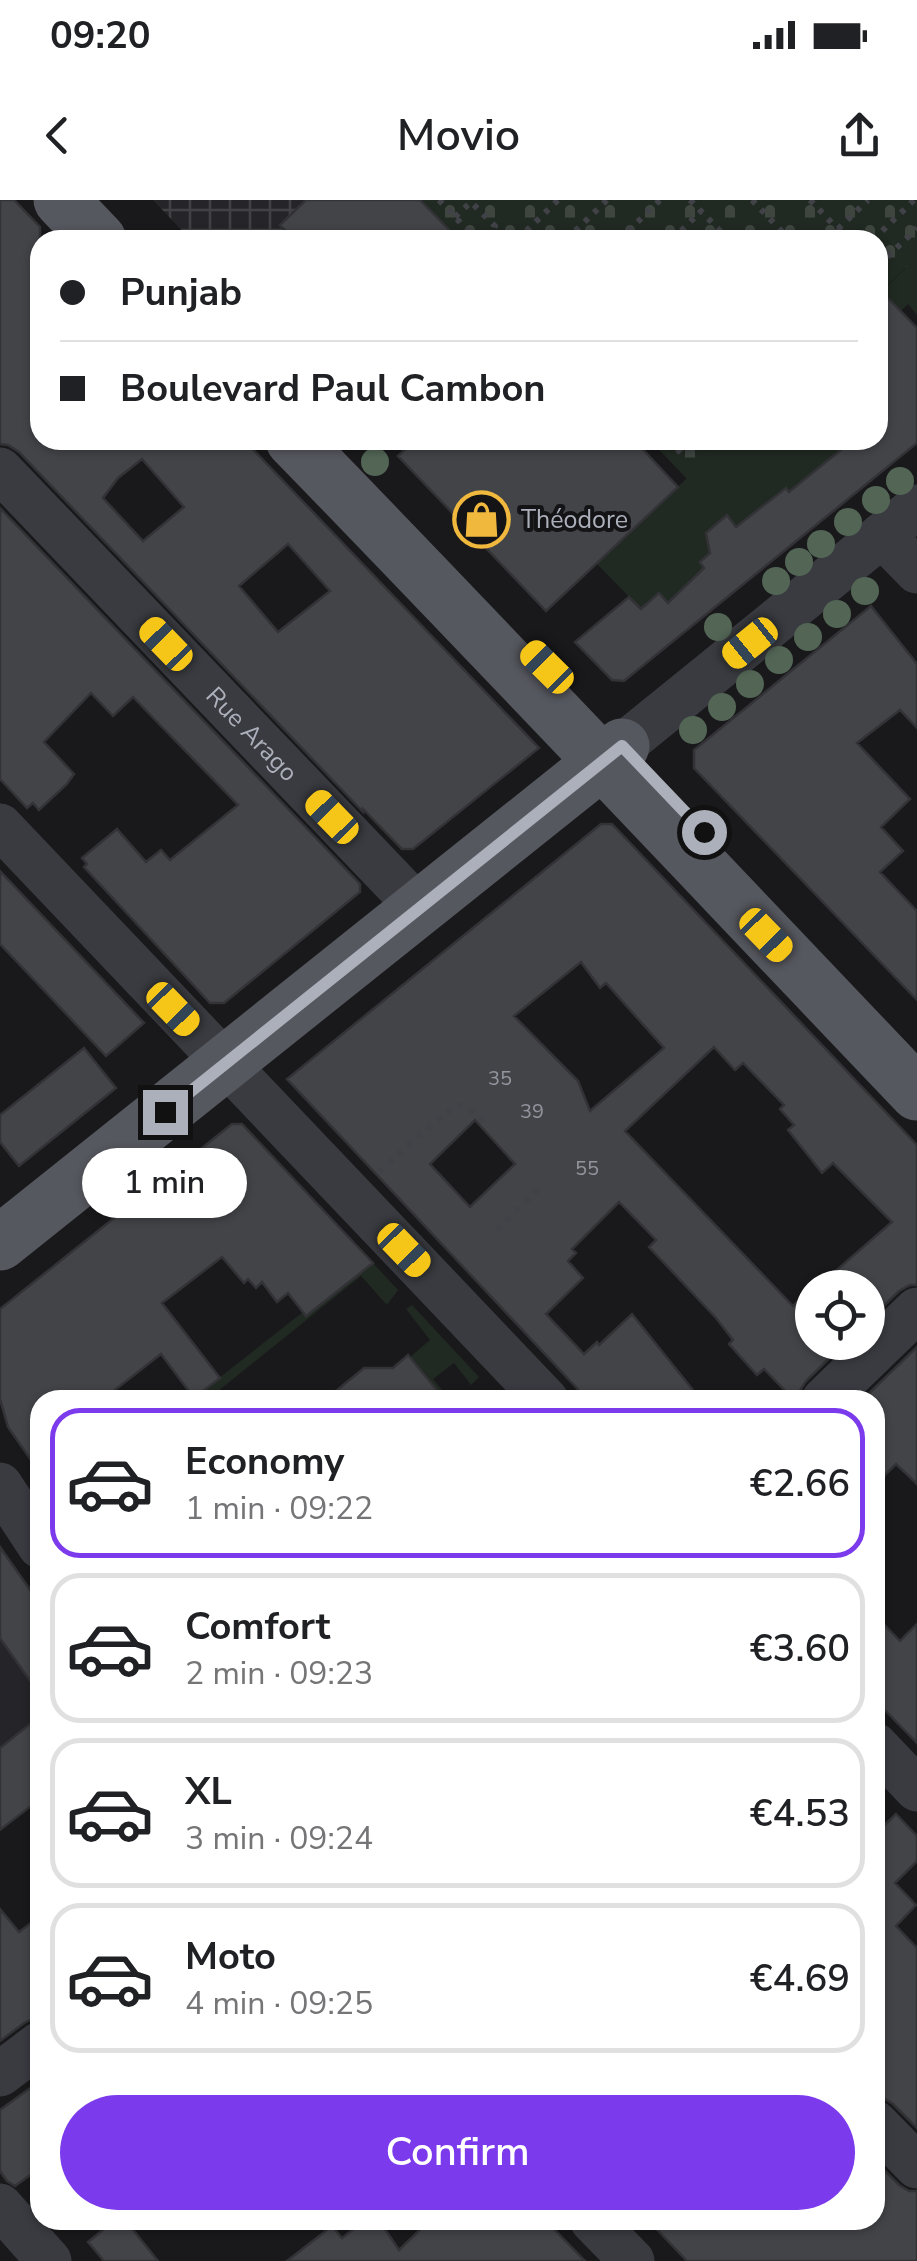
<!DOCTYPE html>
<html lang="en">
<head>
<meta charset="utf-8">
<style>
	:root { --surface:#fff; --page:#f2f2f2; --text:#202124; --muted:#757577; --line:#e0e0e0; --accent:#7c3aed }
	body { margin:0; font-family:"Nunito Sans",sans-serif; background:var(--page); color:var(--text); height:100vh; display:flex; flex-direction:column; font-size:38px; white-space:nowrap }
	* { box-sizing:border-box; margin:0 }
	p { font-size:32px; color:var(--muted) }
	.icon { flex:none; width:55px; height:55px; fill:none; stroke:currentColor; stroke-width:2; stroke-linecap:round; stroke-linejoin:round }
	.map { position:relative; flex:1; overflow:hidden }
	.drawer { position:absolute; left:30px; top:1190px; width:855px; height:840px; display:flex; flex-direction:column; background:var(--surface); border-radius:30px; box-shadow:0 2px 8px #0004 }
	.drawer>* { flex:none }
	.banner { position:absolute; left:30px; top:30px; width:858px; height:220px; border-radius:30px; box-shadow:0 2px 8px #0004; display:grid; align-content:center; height:220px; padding:0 30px; background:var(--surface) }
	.buttons { position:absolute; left:795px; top:1070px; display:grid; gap:20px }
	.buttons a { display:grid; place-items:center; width:90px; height:90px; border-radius:50%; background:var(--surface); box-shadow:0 2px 8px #0004; font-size:50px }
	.end { position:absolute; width:45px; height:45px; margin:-22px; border:12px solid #acb0bb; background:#111; box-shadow:0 0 0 5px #111 }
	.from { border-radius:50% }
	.bubble { position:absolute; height:70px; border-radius:35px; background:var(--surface); box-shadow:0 2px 8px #0004; font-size:32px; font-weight:600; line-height:70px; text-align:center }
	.car { position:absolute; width:30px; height:60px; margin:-30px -15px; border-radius:12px; box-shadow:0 0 8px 2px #0007; background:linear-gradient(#f5c518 24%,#345 0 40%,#f5c518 0 76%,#345 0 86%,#f5c518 0) }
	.banner b { display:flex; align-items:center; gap:35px; height:95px; font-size:38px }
	.banner b+b { border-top:2px solid var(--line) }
	.banner i { width:25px; height:25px; background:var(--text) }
	ul { padding:18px 0 0; list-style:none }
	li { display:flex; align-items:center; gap:30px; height:150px; margin:0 20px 15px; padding:0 10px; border:5px solid var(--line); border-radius:30px }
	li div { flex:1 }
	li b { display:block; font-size:38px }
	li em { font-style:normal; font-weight:600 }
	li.selected { border-color:var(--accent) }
	li>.icon { width:90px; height:90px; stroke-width:1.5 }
	.primary-button { display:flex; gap:20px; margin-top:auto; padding:20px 30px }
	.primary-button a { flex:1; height:115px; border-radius:60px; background:var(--accent); color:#fff; font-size:40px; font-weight:600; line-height:115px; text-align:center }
	.status { display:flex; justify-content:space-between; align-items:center; height:70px; padding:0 50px; background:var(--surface); direction:ltr }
	.status svg { height:28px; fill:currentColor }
	header { display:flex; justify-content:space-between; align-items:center; height:130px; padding:0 30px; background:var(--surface); font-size:45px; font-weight:600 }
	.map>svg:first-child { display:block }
	.built { fill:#252529 }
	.industrial { fill:url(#industrial-grid) }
	.grass { fill:#212a22 }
	.cemetery { fill:url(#cemetery-stones) }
	.building { fill:#434448; stroke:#333337; stroke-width:2.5; fill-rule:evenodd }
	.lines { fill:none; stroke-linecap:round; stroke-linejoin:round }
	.path { stroke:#404247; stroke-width:6; stroke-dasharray:5 8; stroke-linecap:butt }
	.minor { stroke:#3a3b40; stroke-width:45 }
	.major { stroke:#56585f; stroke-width:55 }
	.tree { fill:#536656 }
	.route { stroke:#acb0bb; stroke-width:12 }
	.labels { text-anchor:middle; stroke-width:8; stroke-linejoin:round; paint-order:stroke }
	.number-label { font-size:20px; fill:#92959e }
	.poi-label { font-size:25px; fill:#acb0bb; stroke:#141417; text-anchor:start }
	.street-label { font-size:25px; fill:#acb0bb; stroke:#141417 }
</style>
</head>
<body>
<div class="status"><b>09:20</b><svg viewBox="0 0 49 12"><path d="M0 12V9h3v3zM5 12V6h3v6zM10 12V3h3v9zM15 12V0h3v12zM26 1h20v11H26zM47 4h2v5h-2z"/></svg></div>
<header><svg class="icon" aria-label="back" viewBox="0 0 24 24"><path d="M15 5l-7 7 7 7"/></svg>Movio<svg class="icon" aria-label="share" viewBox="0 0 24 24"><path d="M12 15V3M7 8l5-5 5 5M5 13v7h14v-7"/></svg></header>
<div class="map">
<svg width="917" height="2061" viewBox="0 0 917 2061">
	<defs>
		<pattern id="industrial-grid" width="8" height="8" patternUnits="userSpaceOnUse" patternTransform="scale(2.5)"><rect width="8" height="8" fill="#252529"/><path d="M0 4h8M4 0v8" fill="none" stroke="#424246"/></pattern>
		<pattern id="cemetery-stones" width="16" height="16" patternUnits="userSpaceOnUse" patternTransform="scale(2.5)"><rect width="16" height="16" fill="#212a22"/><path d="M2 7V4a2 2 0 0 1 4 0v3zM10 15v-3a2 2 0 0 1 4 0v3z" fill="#3f4640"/></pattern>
	</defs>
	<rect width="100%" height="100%" fill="#19191b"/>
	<path class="built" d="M5 1354 40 1404V1563L0 1594V1357Z"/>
	<path class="industrial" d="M153 0H420L459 40H191Z"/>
	<path class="grass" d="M917 57V115L908 104 900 112 881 92Z
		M727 240H853L789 292 786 288 740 332 727 316 710 329 707 338 713 351 678 414 659 393 641 409 597 364Z
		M373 1063 398 1090 387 1105 361 1076 207 1200H191L303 1112Z
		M412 1105 479 1177 471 1185 454 1163 433 1179 451 1200H445L410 1157 430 1140 406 1109Z"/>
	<path class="cemetery" d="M420 0H917V57L881 91 900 112 878 133V40H459Z
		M650 240H727L687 279Z"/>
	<path class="building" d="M0 0H14L40 27V240H244L539 548 413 649H402L363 609V612L19 252 8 245 0 244ZM142 259 184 307 143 341 103 298 118 278ZM288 344 330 391 278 432 239 386Z
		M306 0H420L459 40H294L280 25Z
		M878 88 917 128V243L624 481 612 480 575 442 629 397 641 409 659 393 668 403 704 368 700 362 710 353 706 333 727 315 736 327 786 288 789 292 853 240H878Z
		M415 240H634L678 287 546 411 398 256Z
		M0 308 360 684V692L224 803H210L84 667 87 664 82 658 117 629 146 662 161 650 170 660 238 605 161 526 133 497 113 516 91 493 44 542 74 574 67 584 39 610 33 603 27 608 0 579Z
		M871 406 917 464V528L900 510 857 543 910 599 881 627 903 651 880 672 917 711V800L694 568V550Z
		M601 624H612L917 945V1085H910L899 1091 868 1121V1088H816L892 1022 833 963 822 973 788 930 794 925 780 909 784 905 743 863 735 870 714 847 625 931 793 1106 812 1087V1142H846L806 1181 799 1192V1200H794L764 1169 757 1175 729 1144 733 1140 716 1118 649 1047 656 1040 619 1002 572 1049 576 1053 568 1061 583 1078 546 1114 584 1154 597 1142 599 1145 632 1114 701 1200H588L287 879ZM581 762 600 788 606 783 664 848 590 911 578 881 514 816ZM475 920 515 964 470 1007 430 964Z
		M0 671 144 823 106 856 0 744Z
		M84 848 116 888 19 966 0 942V915Z
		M232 924H242L373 1063 306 1116 288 1093 277 1102 262 1082 256 1088 248 1079 244 1083 222 1057 162 1103 220 1178 194 1198 161 1154 102 1200H40V1273L8 1227 0 1199V1109Z
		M917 1147V1284L896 1264 875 1285V1200H862Z
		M408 1155 445 1200H325L364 1168H393Z
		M0 1347 40 1404V1495L0 1438Z
		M875 1415 900 1441 917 1424V1543L875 1500Z
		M40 1516V1599L0 1630V1548Z
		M896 1614 917 1636V1661L895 1683 916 1705 896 1726 917 1748V1928L893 1904 883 1898H875V1634Z
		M0 1709 19 1732 40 1716V1815L24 1823 0 1841Z
		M40 1881V1968L15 1986 7 1981 0 1971V1910Z
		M875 1961 899 1985 909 1991H917V2061H687L648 2020H875Z
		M115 2020H125L158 2061H104L88 2042Z
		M365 2020H379L399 2050 430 2020H545L585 2061H287L332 2026 342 2038Z"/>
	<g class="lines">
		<path class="path" d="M439 0 477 40
			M690 0 729 40
			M752 0 790 40
			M810 0 848 40
			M455 17 471 2 495 26 480 40
			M838 29 868 0
			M517 40 558 0
			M566 40 607 0
			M619 40 660 0
			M672 40 701 11
			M873 40 914 0
			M878 66 917 28
			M668 240 682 254 696 240
			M379 972 421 933 457 905 467 907 487 925
			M497 1029 541 987"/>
		<g class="minor">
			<path id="s1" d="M0 270 420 709"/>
			<path d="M882 335 917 371"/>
			<path d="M622 546 917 307"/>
			<path d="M0 626 546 1200"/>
			<path d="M824 1200 917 1110"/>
			<path d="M0 1285 40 1346"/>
			<path d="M875 1545 917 1589"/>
			<path d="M0 1874 40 1844"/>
			<path d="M875 1923 917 1966"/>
			<path d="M0 2006 49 2061"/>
			<path d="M592 2020 632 2061"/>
		</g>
		<path class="major" d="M61 0 99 40
			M293 240C503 456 709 675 917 893
			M0 1043 622 546"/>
	</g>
	<g class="tree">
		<circle cx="375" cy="262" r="14"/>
		<circle cx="900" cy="281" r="14"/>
		<circle cx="876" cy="300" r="14"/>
		<circle cx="848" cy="322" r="14"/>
		<circle cx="821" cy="344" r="14"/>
		<circle cx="799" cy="362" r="14"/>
		<circle cx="776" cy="381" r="14"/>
		<circle cx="865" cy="391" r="14"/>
		<circle cx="837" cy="414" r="14"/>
		<circle cx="718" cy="427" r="14"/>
		<circle cx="808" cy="437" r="14"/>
		<circle cx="779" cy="460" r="14"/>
		<circle cx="750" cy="484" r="14"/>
		<circle cx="722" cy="507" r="14"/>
		<circle cx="693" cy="530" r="14"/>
	</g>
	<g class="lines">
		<path class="route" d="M165 912 622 546 704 632"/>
	</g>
	<defs>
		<symbol id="shop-ring" viewBox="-11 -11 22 22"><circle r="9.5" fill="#141417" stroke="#f0b83d" stroke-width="1.5"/><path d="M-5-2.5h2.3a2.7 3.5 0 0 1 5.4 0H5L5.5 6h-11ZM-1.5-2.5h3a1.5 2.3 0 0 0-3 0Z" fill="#f0b83d"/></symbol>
	</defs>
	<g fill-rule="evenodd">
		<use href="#shop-ring" x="450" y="288" width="63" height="63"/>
	</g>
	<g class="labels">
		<g class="number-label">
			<text x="500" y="885">35</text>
			<text x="532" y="918">39</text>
			<text x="587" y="975">55</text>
		</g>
		<g class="poi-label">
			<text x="521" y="328">Théodore</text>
		</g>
		<g class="street-label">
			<text dy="9" stroke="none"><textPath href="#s1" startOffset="365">Rue Arago</textPath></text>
		</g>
	</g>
</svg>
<div class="buttons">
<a><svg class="icon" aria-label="locate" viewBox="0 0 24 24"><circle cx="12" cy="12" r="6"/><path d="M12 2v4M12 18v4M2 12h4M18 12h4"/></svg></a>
</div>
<i class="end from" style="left:704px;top:632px"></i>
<i class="end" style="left:165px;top:912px"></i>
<div class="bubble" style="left:82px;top:948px;width:165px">1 min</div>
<i class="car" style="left:750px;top:443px;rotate:231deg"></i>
<i class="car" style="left:166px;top:444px;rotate:316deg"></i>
<i class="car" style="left:547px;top:467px;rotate:315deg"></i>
<i class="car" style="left:332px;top:617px;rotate:316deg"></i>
<i class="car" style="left:766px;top:735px;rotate:136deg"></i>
<i class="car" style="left:173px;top:809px;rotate:136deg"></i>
<i class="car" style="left:404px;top:1050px;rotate:136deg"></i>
<div class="banner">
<b><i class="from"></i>Punjab</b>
<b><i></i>Boulevard Paul Cambon</b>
</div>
<section class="drawer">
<ul>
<li class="selected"><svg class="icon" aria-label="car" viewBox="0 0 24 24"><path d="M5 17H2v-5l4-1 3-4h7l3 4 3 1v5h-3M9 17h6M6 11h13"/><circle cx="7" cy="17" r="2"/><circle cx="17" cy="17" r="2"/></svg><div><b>Economy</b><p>1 min · 09:22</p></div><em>€2.66</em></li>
<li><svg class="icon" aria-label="car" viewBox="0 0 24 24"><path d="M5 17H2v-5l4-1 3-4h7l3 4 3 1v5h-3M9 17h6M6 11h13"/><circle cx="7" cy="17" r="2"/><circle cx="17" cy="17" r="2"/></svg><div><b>Comfort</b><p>2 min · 09:23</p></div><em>€3.60</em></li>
<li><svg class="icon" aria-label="car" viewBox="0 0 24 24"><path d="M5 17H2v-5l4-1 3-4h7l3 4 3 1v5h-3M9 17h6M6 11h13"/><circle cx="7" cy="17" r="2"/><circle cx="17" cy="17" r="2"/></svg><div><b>XL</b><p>3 min · 09:24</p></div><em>€4.53</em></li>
<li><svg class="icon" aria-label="car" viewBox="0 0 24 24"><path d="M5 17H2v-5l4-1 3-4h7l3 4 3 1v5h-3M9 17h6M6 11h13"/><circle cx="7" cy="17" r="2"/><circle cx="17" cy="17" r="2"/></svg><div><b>Moto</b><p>4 min · 09:25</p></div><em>€4.69</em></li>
</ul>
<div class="primary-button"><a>Confirm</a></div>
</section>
</div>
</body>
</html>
